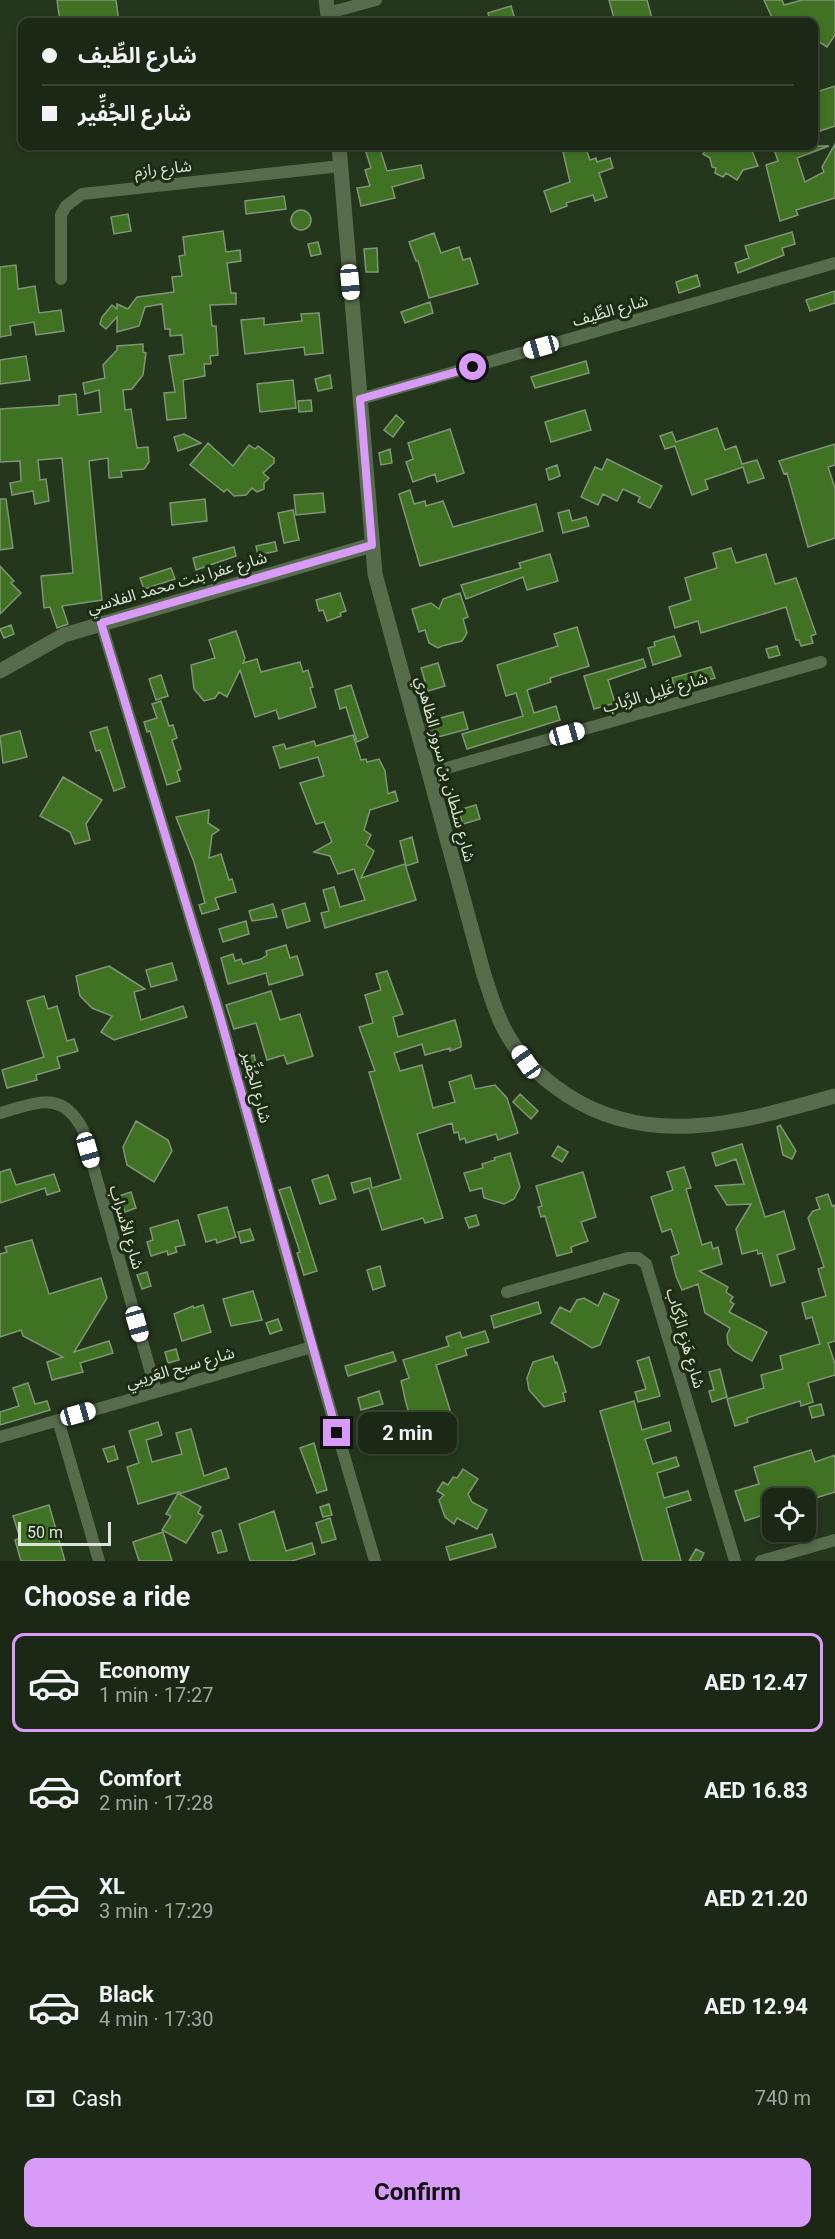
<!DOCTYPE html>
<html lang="en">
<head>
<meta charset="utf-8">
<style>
	:root { --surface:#1b2815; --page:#24301e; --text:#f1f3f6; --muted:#a0a6a0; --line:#394434; --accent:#d89bf8 }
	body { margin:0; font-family:Roboto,"Noto Sans Arabic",sans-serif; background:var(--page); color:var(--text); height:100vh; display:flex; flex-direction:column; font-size:22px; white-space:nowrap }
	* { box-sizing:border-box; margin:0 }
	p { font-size:20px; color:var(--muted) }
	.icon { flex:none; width:33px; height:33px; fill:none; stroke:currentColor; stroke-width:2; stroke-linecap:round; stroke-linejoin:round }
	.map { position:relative; height:1561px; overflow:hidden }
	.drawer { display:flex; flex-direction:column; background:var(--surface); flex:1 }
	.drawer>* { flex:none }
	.top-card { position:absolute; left:18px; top:18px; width:800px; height:132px; border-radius:12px; box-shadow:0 3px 9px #0003,0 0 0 2px var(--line); display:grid; align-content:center; height:132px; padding:0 24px; background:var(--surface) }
	.controls { position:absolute; left:762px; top:1488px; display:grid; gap:12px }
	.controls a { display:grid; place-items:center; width:54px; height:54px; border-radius:12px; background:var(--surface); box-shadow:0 3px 9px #0003,0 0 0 2px var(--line); font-size:30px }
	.scale { position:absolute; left:18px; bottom:15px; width:93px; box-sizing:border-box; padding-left:6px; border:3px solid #dae5d5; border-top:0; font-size:16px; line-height:21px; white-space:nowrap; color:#dae5d5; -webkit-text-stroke:4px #1b2c13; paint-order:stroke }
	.end { position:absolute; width:27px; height:27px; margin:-14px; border:8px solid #d89bf8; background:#111; box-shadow:0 0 0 3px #111 }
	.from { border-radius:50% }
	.bubble { position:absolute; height:42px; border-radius:12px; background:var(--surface); box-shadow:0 3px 9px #0003,0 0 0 2px var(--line); font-size:20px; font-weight:700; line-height:42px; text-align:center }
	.car { position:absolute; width:18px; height:36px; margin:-18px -9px; border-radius:8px; box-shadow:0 0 4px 2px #0007; background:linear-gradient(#fff 24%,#345 0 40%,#fff 0 76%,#345 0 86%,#fff 0) }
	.top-card b { display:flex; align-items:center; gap:21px; height:57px; font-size:22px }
	.top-card b+b { border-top:2px solid var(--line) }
	.top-card i { width:15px; height:15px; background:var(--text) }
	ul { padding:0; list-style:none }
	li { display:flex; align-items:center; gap:18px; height:99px; margin:0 12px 9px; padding:0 12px; border:3px solid transparent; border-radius:12px }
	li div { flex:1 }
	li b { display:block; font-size:22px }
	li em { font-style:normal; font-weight:700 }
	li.active { border-color:var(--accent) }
	li>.icon { width:54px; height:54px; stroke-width:1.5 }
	h2 { padding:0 24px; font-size:27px; line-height:72px }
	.pay { display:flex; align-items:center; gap:15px; height:66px; padding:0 24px; font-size:22px }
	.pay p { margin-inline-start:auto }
	.action { display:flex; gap:12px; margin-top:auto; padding:12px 24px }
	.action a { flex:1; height:69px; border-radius:12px; background:var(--accent); color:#111; font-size:24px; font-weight:700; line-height:69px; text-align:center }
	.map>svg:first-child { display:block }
	.building { fill:#3f7223; stroke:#809577; stroke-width:1.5 }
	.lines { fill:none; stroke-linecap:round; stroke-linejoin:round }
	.minor { stroke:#566c4c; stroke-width:12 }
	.tertiary { stroke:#566c4c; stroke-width:15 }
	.route { stroke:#d89bf8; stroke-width:8 }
	.labels { text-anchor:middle; stroke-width:6; stroke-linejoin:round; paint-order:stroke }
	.street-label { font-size:16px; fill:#dae5d5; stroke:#1b2c13 }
</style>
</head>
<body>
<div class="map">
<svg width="835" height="1561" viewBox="0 0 835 1561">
	<rect width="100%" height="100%" fill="#24361c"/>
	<path class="building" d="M57 0H116L119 22H60Z
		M609 0H647L653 22H615Z
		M764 0H782L784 5 802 0H835V35L827 47 813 38V22H774Z
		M511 6 515 19 490 22 488 13Z
		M835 86V126L820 131 813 108V93Z
		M835 144V198L796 210 798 215 780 221 766 165 778 161 773 146H829L797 158 805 182 824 172 822 167Z
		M364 146H379L387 171 421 165 424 178 392 187 395 198 361 206 357 188 370 186 365 170 371 168Z
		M585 146 590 160 596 158 597 162 610 158 613 168 599 173 607 197 595 201 593 195 566 203 567 206 551 212 544 191 570 182 563 152Z
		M708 146H750L758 166 743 170 737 180 726 173 723 177 715 173 716 168 712 167 710 158 703 154Z
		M284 196 286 209 246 214 245 201Z
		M291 220a10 10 0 1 1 20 0a10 10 0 1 1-20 0Z
		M128 214 131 231 114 234 111 217Z
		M223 231 226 252 240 250 241 261 227 263 231 293H236V304L210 305 212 326H216L218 355 210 356 211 364H204L205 376 183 380 186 418 167 420 164 393 175 392 169 356 184 354 182 335 170 336V329H165L162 304 145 307 139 326 117 332V317L106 329 100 324 102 317 112 305 117 309V304L128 309 137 297 174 292 172 277 182 276 179 256 185 255 183 237Z
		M792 232 795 244 782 248 784 255 738 273 735 263 749 258 745 246Z
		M434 233 441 253 459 247 463 260 470 258 478 284 429 298 418 261H416L409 242Z
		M318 242 321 254 311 256 308 244Z
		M377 248 378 272H366L364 249Z
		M16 265 18 289 35 286 39 313 61 310 64 331 36 335 34 322 10 326 11 335 0 337V267Z
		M697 275 700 286 679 293 676 282Z
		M835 291V303L810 311 806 300Z
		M430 302 433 313 405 323 401 312Z
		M319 313 323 353 305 355 304 347 245 354 241 320 264 318V325L302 321 301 314Z
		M143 344V352L146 353 143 375 132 389 123 390 125 410 131 409 137 448 148 447 149 462 144 469 121 471 122 477 109 478 108 458 89 461 102 600 62 606 68 624 57 628 50 607 44 608 41 576 73 573 62 458 38 460 40 480 46 479 49 501 35 504 33 491 12 495 10 483 21 481 20 461 0 462V409L59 405V396L76 394 78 415 101 412 99 390 85 394 83 383 105 378 103 365 117 350V346Z
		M26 356 30 380 0 384V360Z
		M586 361 589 373 535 388 531 377Z
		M330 375 332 388 318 391 315 379Z
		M293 380 296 408 260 412 257 384Z
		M311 400 312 411 299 412 298 401Z
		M585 410 591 430 551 442 545 422Z
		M396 415 404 422 393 437 384 430Z
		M717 428 725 450 736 446 742 464 757 460 764 478 748 483 743 467 705 480 708 489 692 495 675 446 665 449 660 436 672 432 676 442Z
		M450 429 464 473 437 482 435 474 413 482 406 462 413 459 408 443Z
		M184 434 201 443 178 451 174 437Z
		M208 443 233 466 249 445 255 449 258 446 274 458V463L263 473 269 478 264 483V489L257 492 252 488 246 495 234 496 227 489 224 492 190 465Z
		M835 444V465L828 467 835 488V538L808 547 787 473 784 474 779 461Z
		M390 449 392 463 381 465 379 453Z
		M607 459 662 486 650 508 638 502 640 497 623 489 617 501 603 494 598 505 581 497 595 467 602 470Z
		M557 465 560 476 549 480 546 469Z
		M410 490 414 504 425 501 426 506 443 501 453 527 536 504 543 531 420 566 399 494Z
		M323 493 325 512 296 515 294 495Z
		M0 499H6L13 548 0 550Z
		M205 499 207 521 172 525 170 503Z
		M293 510 299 540 284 543 278 513Z
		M569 510 572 521 586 517 589 526 563 533 558 513Z
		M275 542 277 551 258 555 256 546Z
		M234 547 236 556 196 570 193 558Z
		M731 548 736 563 766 554 775 584 796 578 816 634 811 636 813 643 801 646 799 640H796L786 607 701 633 698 621 675 628 669 607 691 600 685 578 717 568 713 553Z
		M550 554 558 581 527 590 523 577 466 599 461 585 521 568 519 563Z
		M0 566 14 581 11 583 21 593 0 614Z
		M171 568 175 579 144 589 140 578Z
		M340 593 346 611 340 613 341 616 327 621 323 610 319 611 316 600Z
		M460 593 468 617 463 619 467 633 462 641 442 646 438 648 429 643 425 630 419 632 412 609 431 603 439 609 443 599Z
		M11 625 14 634 4 638 0 629Z
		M577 627 589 666 550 678 551 682 527 690 534 713 556 706 560 720 467 749 462 734 523 716 516 693 506 696 497 665 558 646 554 634Z
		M236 631 245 658 243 663 257 659 261 672 300 662 303 672 308 670 313 687 310 688 316 707 279 719 276 710 255 717 240 670 227 697 219 692 215 698 204 701 194 689 191 665 215 658 209 640Z
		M674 636 681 656 653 665 648 648 655 646 654 642Z
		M777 646 780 655 769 658 766 649Z
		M643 659 646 667 608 680 615 703 594 709 584 676Z
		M438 663 445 686 428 691 421 668Z
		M711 667 715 678 675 690 672 678Z
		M161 675 168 696 156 700 149 679Z
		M351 685 368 737 357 742 346 707 340 709 335 690Z
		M161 701 169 726 173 725 177 738 172 740 181 769 177 771 180 781 167 785 150 731 147 732 144 722 157 718 152 704Z
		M463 712 468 729 430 739 425 722Z
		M107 727 125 787 114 791 100 750 96 751 90 732Z
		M20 731 27 757 3 763 0 736Z
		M353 735 361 760 366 759 367 762 379 759 385 771 388 794 395 791 398 801 370 810 364 830 371 835 366 845 374 851 361 878 405 864 416 900 325 928 321 913 329 911 323 890 334 887 340 907 365 900 354 869 338 874 330 856 314 852 332 842 324 822 316 824 300 783 324 776 318 757 280 768 273 747 284 744 286 749 314 741 316 746Z
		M63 777 102 800 86 824 90 840 75 844 70 832 40 816Z
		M476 805 480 819 463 824 458 810Z
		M209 810 208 823 219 830 212 835 209 858 221 854 229 880 232 879 236 892 215 898 219 909 202 914 199 905 205 903 194 862 176 817Z
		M412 837 418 862 406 866 400 841Z
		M305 903 310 921 287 928 282 910Z
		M273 904 277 917 252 921 249 911Z
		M246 921 249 934 223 942 219 929Z
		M286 945 290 958 297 956 303 975 269 985 266 973 228 984 221 958 233 954 235 961 241 959 243 964 261 959 267 955 266 951Z
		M172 963 177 980 151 987 146 970Z
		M109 966 145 989 134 992 141 1020 183 1006 187 1017 114 1040 101 1032 112 1016 92 1008 80 996 76 976Z
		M387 971 403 1014 393 1017 398 1037 455 1020 461 1042V1047L450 1051V1048L425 1055 422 1044 394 1053 400 1071 422 1065 433 1108 455 1102 449 1082 471 1075 475 1089 495 1085 507 1098 518 1133 498 1140 496 1134 466 1143 465 1138 460 1140 458 1132 454 1133 452 1123 417 1134 443 1218 425 1223 423 1218 382 1230 369 1188 354 1193 351 1183 370 1178 372 1188 401 1179 369 1072 375 1071 359 1027 373 1023 365 995 381 990 376 974Z
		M271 991 280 1020 300 1014 313 1056 287 1064 284 1055 267 1060 256 1023 234 1029 226 1005Z
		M44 996 48 1009 57 1006 67 1041 74 1039 78 1051 57 1057 60 1068 36 1075 37 1080 7 1088 2 1070 44 1057 27 1001Z
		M254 1055 259 1075 249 1078 243 1058Z
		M520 1094 538 1111 531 1119 513 1102Z
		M136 1121 168 1140 172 1151 154 1182 127 1165 123 1147Z
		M780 1125 796 1151 792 1159 783 1155 777 1127Z
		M742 1144 765 1217 784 1211 795 1249 777 1255 785 1282 771 1286 762 1253 758 1254 757 1250 742 1254 736 1229 751 1204 727 1205 715 1186 744 1184 736 1159 716 1166 712 1153Z
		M558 1146 568 1152 562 1162 552 1156Z
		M510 1153 520 1187 514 1199 504 1204 484 1198 482 1188 470 1191 464 1173 483 1168 482 1164 495 1160 494 1158Z
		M684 1167 691 1188 686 1189 702 1245 711 1242 713 1249 718 1247 722 1264 699 1271 728 1287 726 1292 733 1297 730 1301 734 1304 729 1312 767 1332 752 1361 734 1351 728 1344 727 1335 730 1328 705 1313 698 1284 682 1290 676 1276 671 1257 679 1254 671 1229 662 1232 651 1197 673 1190 667 1172Z
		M10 1169 16 1185 54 1174 60 1191 47 1195 45 1188 0 1203V1172Z
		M583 1172 596 1217 581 1222 588 1241 571 1247 572 1252 557 1256 545 1216 541 1217 538 1207 542 1206 536 1186Z
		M328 1175 336 1199 320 1204 312 1180Z
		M290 1187 317 1271 304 1275 297 1253 300 1252 279 1190Z
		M131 1192 136 1208 125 1212 119 1196Z
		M828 1194 832 1206 835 1205V1341L828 1343 835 1364V1375L808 1383 813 1402 801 1406 800 1401 768 1411 747 1418 748 1422 735 1426 727 1399 764 1388 761 1375 783 1369 780 1356 820 1344 812 1317 806 1319 802 1303 826 1296 818 1269 824 1267 808 1218 813 1211 820 1209 816 1198Z
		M227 1207 236 1237 217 1243 216 1239 206 1242 198 1215Z
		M476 1215 479 1225 469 1228 465 1218Z
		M178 1220 185 1245 175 1247 177 1252 168 1255 167 1251 151 1256 147 1242 153 1240 150 1228Z
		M250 1229 254 1240 241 1243 238 1232Z
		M32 1240 49 1294 101 1278 107 1298 74 1352 109 1341 113 1353 80 1363 83 1372 52 1380 47 1362 63 1357 23 1336 21 1330 0 1337V1254L7 1252 5 1247Z
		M380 1266 385 1286 373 1290 367 1270Z
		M147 1272 151 1286 142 1289 137 1275Z
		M253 1291 262 1320 231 1326 223 1299Z
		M604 1293 619 1300 600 1345 592 1348 551 1323 560 1307 570 1312 577 1300 584 1298 598 1306Z
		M538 1302 541 1313 494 1328 491 1316Z
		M203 1305 211 1332 182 1341 174 1314 193 1306 194 1308Z
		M278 1319 282 1330 270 1334 266 1323Z
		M485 1331 489 1342 465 1349 467 1355 436 1365 454 1423 451 1424 452 1428 433 1434 431 1429 424 1432 418 1414 410 1417 406 1403 401 1381 409 1378 403 1360 449 1346 446 1337 460 1332 462 1338Z
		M176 1349 179 1360 168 1363 165 1352Z
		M393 1352 396 1361 348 1376 345 1366Z
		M553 1356 555 1363 557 1362 566 1392 563 1393 565 1401 544 1407 529 1390 527 1378 533 1362Z
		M649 1357 660 1396 638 1402 635 1392 646 1389 637 1361Z
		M720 1369 727 1397 712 1402 709 1391 714 1390 709 1372Z
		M28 1383 35 1404 47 1401 50 1410 0 1425V1412L19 1406 13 1388Z
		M379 1391 383 1404 361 1410 358 1398Z
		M634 1401 642 1430 669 1422 671 1431 645 1439 653 1464 676 1457 679 1466 657 1473 664 1498 688 1491 691 1500 666 1508 681 1561H643L600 1411Z
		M821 1404 824 1415 812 1418 809 1407Z
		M158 1422 162 1435 146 1440 152 1462 182 1454 176 1433 191 1429 204 1476 226 1468 229 1478 179 1494 201 1507 198 1513 203 1516 186 1543 162 1530 171 1516 166 1514 179 1492 138 1504 127 1467 139 1463 129 1431Z
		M414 1440 417 1452 404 1455 401 1444Z
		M314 1443 327 1490 317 1493 300 1448Z
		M114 1446 118 1459 108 1462 103 1449Z
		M811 1450 815 1462 835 1455V1492L806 1501V1498H772V1512L745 1521 735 1491 759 1484 754 1467Z
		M463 1469 478 1479 468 1494 472 1502 487 1510 477 1529 457 1518 454 1524 445 1517 439 1500 444 1495 437 1491 443 1482 448 1485 453 1477 457 1478Z
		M329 1504 332 1515 323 1517 320 1507Z
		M49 1505 65 1561H21L15 1540 20 1538 13 1516Z
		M274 1511 286 1551 312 1543 315 1554 292 1561H250L239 1524Z
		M330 1518 336 1539 322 1543 316 1523Z
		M221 1530 227 1551 218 1553 212 1533Z
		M163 1532 172 1561H139L133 1542Z
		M492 1534 496 1547 450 1560 446 1547Z
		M696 1549 704 1553 700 1561H689Z"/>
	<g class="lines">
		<path class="minor" d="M328 13 376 0
			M61 279V215L66 206 82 194 341 166
			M360 399 835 263
			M101 623 217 1006 312 1347 375 1561
			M429 773 821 662
			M0 1113C36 1103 62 1089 83 1130L156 1391
			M507 1292 628 1258H638L646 1264 735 1561
			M58 1420 99 1561
			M0 1437 312 1347
			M761 1561 835 1540"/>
		<path class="tertiary" d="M326 0 329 22
			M339 146 375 574 484 975C491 995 496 1016 507 1034 521 1060 543 1079 567 1095 651 1150 746 1121 835 1096
			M0 671 64 635 372 545"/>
	</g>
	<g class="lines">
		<path class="route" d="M337 1433 217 1006 101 623 372 545 360 399 473 367"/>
	</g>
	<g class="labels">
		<g class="street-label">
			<text transform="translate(163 168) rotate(-6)" y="6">شارع رازم</text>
			<text transform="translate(610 310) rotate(-16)" y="6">شارع الطِّيف</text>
			<text transform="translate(177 582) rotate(-16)" y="6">شارع عفرا بنت محمد الفلاسي</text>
			<text transform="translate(655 692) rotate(-16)" y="6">شارع غَلِيل الرَّباب</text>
			<text transform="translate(446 769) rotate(75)" y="6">شارع سلطان بن سرور الظاهري</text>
			<text transform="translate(257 1087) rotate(75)" y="6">شارع الجُفِّير</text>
			<text transform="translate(127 1227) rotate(74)" y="6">شارع الأسراب</text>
			<text transform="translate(686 1338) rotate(74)" y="6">شارع هَزع الرِّكاب</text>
			<text transform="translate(180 1367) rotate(-16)" y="6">شارع سيح العَريبي</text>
		</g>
	</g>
</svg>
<div class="controls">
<a><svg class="icon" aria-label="locate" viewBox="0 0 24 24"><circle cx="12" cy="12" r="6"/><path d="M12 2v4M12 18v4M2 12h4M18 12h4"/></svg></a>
</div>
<div class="scale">50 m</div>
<i class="end from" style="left:473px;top:367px"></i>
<i class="end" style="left:337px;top:1433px"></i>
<div class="bubble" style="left:358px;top:1412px;width:99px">2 min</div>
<i class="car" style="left:350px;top:282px;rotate:175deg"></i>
<i class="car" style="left:541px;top:347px;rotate:254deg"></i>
<i class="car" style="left:567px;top:734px;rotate:74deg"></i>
<i class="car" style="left:526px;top:1062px;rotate:325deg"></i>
<i class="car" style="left:88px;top:1150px;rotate:164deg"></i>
<i class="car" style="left:137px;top:1324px;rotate:164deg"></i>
<i class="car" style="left:78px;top:1414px;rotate:74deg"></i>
<div class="top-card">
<b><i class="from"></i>شارع الطِّيف</b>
<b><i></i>شارع الجُفِّير</b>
</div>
</div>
<section class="drawer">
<h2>Choose a ride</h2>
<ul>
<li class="active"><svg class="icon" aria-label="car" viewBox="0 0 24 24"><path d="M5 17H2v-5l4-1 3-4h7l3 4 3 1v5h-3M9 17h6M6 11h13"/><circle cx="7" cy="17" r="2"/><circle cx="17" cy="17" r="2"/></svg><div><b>Economy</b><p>1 min · 17:27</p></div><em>AED 12.47</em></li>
<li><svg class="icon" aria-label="car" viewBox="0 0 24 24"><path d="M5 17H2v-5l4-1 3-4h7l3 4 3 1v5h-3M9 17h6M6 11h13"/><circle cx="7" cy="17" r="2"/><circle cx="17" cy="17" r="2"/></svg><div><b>Comfort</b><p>2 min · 17:28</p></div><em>AED 16.83</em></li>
<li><svg class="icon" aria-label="car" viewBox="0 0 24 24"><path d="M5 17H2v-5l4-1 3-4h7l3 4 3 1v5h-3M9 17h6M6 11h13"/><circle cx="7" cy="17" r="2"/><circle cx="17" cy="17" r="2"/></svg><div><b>XL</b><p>3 min · 17:29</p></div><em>AED 21.20</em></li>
<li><svg class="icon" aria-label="car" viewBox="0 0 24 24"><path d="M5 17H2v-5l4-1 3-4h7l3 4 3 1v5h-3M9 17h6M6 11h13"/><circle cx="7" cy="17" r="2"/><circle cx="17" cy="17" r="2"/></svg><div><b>Black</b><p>4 min · 17:30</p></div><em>AED 12.94</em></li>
</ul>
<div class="pay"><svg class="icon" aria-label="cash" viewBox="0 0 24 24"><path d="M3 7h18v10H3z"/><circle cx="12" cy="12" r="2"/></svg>Cash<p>740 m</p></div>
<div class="action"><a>Confirm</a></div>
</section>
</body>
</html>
